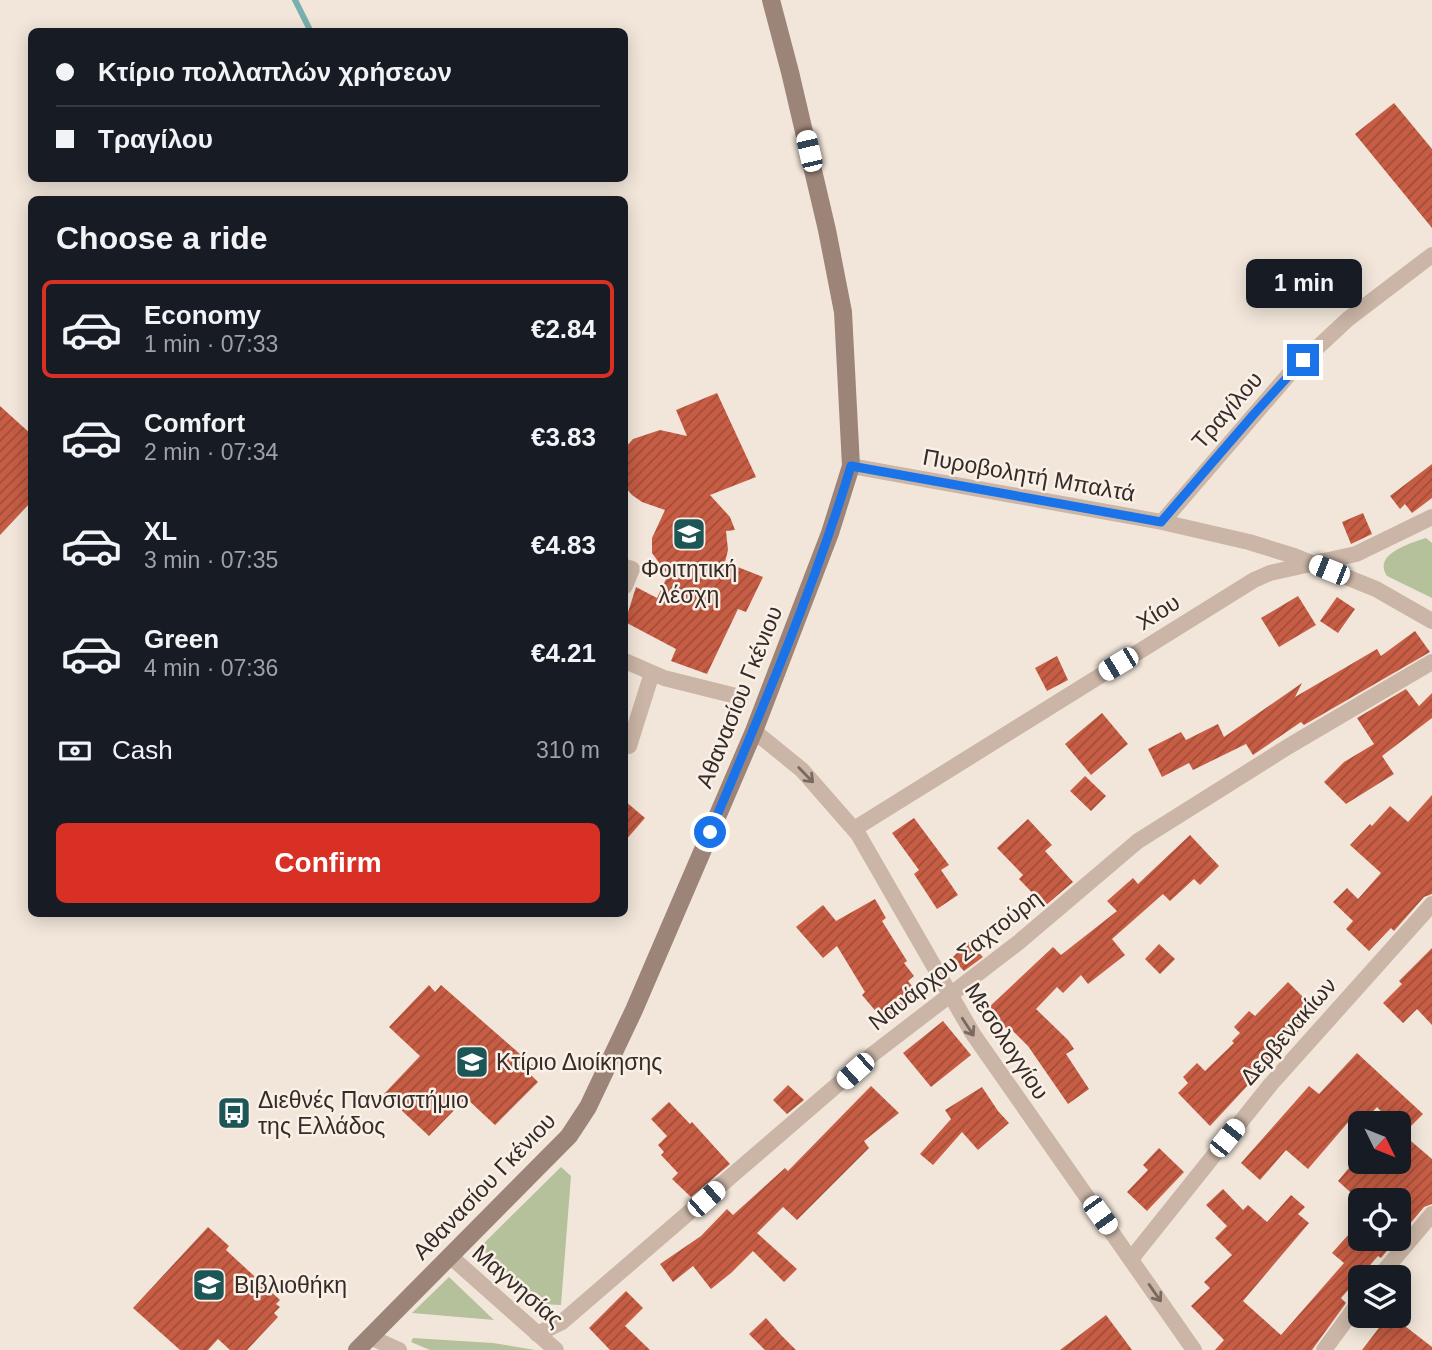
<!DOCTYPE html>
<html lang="en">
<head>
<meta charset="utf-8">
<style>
	:root { --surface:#171b24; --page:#20242c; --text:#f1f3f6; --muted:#9ea1a6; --line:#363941; --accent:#d93025 }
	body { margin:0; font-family:Arial,sans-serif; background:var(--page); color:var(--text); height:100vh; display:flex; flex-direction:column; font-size:26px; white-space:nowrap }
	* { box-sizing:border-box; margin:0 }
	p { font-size:23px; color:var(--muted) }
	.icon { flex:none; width:38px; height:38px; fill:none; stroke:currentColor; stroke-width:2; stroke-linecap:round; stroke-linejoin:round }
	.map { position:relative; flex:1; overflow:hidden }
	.sheet { position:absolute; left:28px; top:196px; width:600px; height:721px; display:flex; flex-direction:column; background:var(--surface); border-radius:10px; box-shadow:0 4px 18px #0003 }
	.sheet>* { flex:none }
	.top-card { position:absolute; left:28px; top:28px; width:600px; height:154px; border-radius:10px; box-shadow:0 4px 18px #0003; display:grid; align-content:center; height:154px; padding:0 28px; background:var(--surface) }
	.needle { width:46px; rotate:133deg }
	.buttons { position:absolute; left:1348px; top:1111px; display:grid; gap:14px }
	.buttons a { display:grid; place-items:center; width:63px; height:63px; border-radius:10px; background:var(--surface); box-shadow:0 4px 18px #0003; font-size:35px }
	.end { position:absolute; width:32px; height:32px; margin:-16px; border:9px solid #1a73e8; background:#fff; box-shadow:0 0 0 4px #fff }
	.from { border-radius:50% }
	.bubble { position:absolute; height:49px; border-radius:10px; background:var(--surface); box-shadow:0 4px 18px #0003; font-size:23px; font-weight:600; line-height:49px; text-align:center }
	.car { position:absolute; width:21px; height:42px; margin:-21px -10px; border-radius:9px; box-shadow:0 0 5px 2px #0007; background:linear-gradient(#fff 24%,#345 0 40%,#fff 0 76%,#345 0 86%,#fff 0) }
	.top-card b { display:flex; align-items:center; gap:24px; height:66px; font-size:26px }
	.top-card b+b { border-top:2px solid var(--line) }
	.top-card i { width:18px; height:18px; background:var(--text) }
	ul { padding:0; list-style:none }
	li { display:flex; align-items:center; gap:21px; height:98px; margin:0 14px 10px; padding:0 14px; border:4px solid transparent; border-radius:10px }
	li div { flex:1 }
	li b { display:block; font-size:26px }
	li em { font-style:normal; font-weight:600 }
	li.current { border-color:var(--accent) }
	li>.icon { width:63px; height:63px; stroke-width:1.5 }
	h2 { padding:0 28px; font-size:32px; line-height:84px }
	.pay { display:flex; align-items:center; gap:18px; height:77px; padding:0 28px; font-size:26px }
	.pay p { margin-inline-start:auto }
	.action { display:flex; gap:14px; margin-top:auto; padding:14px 28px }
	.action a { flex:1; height:80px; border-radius:10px; background:var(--accent); color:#fff; font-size:28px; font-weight:600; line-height:80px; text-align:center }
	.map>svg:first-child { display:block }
	.park { fill:#b5c19a }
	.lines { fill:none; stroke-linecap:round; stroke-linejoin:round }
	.stream { stroke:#79afaf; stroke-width:6 }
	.building { fill:url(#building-hatch) }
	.street { stroke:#cab5a6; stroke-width:16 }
	.secondary { stroke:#9d8478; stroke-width:18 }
	.oneway { stroke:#796960 }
	.route { stroke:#1a73e8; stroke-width:9 }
	.labels { text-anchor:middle; stroke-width:5; stroke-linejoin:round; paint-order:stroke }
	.street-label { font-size:23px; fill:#362b27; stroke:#f9f0e7 }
	.poi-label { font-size:23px; fill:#362b27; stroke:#f9f0e7; text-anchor:start }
</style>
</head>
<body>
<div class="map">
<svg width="1432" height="1350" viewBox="0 0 1432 1350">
	<defs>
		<pattern id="building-hatch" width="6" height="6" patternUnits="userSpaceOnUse" patternTransform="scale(1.75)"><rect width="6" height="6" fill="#c65d44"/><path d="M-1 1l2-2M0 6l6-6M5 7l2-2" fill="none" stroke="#a24d39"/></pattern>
	</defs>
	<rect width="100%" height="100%" fill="#f2e6da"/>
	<path class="park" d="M1426 538 1432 543V598L1387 576C1372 554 1411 543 1426 538Z
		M561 1167 571 1176 561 1305 539 1304 480 1247Z
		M449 1277 494 1320 412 1313Z
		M413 1338 493 1343 535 1350H430L411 1342Z"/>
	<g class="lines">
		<path class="stream" d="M295 0 311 32"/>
	</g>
	<path class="building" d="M1394 103 1432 149V228L1355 134Z
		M717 393 756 477 710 495 730 517 735 530 726 531 728 550 725 562 763 577 746 612 738 609 707 674 671 661 676 649 625 622 636 587 657 598 668 575 652 553V538L665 510 642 502 632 495 625 487V448L633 439 660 430 687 436 676 410Z
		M0 406 32 435V501L0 535Z
		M1432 464V498L1412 513 1405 504 1400 509 1390 496Z
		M1363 513 1372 534 1351 544 1342 522Z
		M1298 596 1316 625 1279 647 1261 618Z
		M1337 597 1355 609 1338 633 1320 621Z
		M1415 631 1430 652 1304 725 1301 722 1253 755 1246 744 1193 770 1189 763 1162 777 1148 749 1181 732 1186 740 1218 724 1224 737 1302 683 1295 697 1377 649 1381 656Z
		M1057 656 1068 680 1047 691 1035 668Z
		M1406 689 1419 706 1432 693V718L1382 756 1394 774 1346 804 1324 782 1344 762 1374 744 1357 718Z
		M1102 713 1128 744 1091 775 1065 744Z
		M1085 776 1106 796 1091 811 1070 791Z
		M1432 795V894L1424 897 1394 931 1391 928 1369 951 1346 929 1353 921 1333 902 1347 888 1358 899 1381 873 1350 845 1370 824 1372 826 1390 806 1408 822Z
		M625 801 645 818 625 841Z
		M914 818 949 865 941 870 958 895 937 909 914 874 919 870 892 833Z
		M1028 819 1052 845 1045 851 1073 882 1045 906 1019 879 1023 875 997 848Z
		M1190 835 1219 866 1200 885 1194 879 1170 901 1163 894 1112 939 1125 955 1088 984 1081 975 1063 993 1057 987 1036 1009 1068 1040 1074 1049 1066 1054 1089 1089 1068 1104 1028 1046 1013 1031 1011 1033 987 1009 1053 947 1061 955 1117 911 1107 901 1133 878 1138 884Z
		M875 899 886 918 882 921 907 961 904 963 914 976 908 981 917 992 884 1021 862 995 865 992 837 946 823 958 796 927 823 905 836 921Z
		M968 942 983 957 964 971 952 958Z
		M1159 944 1175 959 1160 974 1145 959Z
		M1432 948V1025L1417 1009 1403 1023 1383 1003 1402 984 1399 981Z
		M1288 982 1317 1011 1210 1126 1178 1093 1188 1083 1183 1077 1197 1063 1205 1071 1234 1043 1232 1041 1240 1033 1234 1027 1249 1011 1255 1016Z
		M429 985 435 992 441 985 536 1068 530 1074 538 1082 495 1125 466 1098 429 1136 384 1094 420 1056 389 1027Z
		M943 1021 971 1055 931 1087 903 1053Z
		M1357 1053 1423 1114 1403 1134 1398 1129V1124H1393L1377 1107 1358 1127 1350 1120 1308 1169 1286 1150 1260 1180 1241 1163 1309 1086 1319 1094Z
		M788 1085 804 1100 787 1114 773 1100Z
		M871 1086 899 1113 864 1141 869 1148 797 1220 783 1207 757 1233 797 1269 784 1282 753 1251 731 1273 711 1289 693 1266 673 1282 660 1264 701 1236 727 1209 733 1215 785 1168 788 1171Z
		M982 1087 998 1111 1009 1123 978 1150 962 1132 933 1165 920 1154 951 1119 945 1110Z
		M669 1102 690 1124 692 1122 730 1164 691 1197 672 1179 678 1173 661 1155 664 1152 658 1145 667 1136 651 1119Z
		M1405 1136 1432 1159V1204L1424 1207 1398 1238V1200H1359L1338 1181 1354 1162H1398V1145Z
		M1159 1148 1184 1172 1147 1211 1127 1192 1148 1170 1143 1165Z
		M1223 1189 1243 1210 1248 1205 1267 1222 1291 1195 1305 1207 1298 1214 1309 1223 1243 1301 1281 1335 1344 1263 1332 1253 1360 1222V1239H1397L1381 1258 1378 1256 1341 1298 1346 1303 1312 1350H1215L1224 1340 1191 1306 1210 1288 1204 1282 1232 1255 1215 1238 1227 1226 1206 1205Z
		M208 1227 229 1246 226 1250 280 1300 276 1304 280 1307 274 1313 278 1317 247 1350H230L218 1339 208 1350H180L133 1308Z
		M626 1291 643 1308 625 1326 650 1350H610L589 1328Z
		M1106 1315 1132 1350H1060Z
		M1388 1316H1392L1432 1347V1350H1362Z
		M766 1318 781 1335 796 1350H765L749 1334Z"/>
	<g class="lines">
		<path class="street" d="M851 466 1162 522 1249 542 1294 556 1376 589 1432 621
			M1162 522 1291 372 1348 319 1432 255
			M625 567 632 569 625 586
			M625 661 664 678 740 697
			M754 731 802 770 858 834 973 1034 1194 1350
			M629 746 652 673
			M854 829 1254 580 1270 573 1356 554 1432 517
			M450 1256 556 1350
			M1131 1259 1271 1084 1432 904
			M1378 1278 1432 1214
			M537 1334 562 1322 873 1054 1019 942 1138 841 1289 746 1432 662
			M370 1337 399 1350
			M1324 1350 1360 1301"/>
		<path class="secondary" d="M357 1350 569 1136 588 1107 634 1010 754 731 830 533 851 466 843 312 827 230 790 72 771 0"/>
	</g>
	<defs><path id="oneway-shaft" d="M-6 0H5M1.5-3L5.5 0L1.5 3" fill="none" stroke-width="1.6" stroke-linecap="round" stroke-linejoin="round" transform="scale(1.75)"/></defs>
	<g class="oneway">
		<use href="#oneway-shaft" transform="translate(806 775) rotate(46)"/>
		<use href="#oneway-shaft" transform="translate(968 1027) rotate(57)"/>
		<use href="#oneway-shaft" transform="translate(1155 1293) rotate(55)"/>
	</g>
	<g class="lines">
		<path class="route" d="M710 832C761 712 813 591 851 466L1161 522 1254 414 1303 360"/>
	</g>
	<defs>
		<symbol id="school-square" viewBox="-11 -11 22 22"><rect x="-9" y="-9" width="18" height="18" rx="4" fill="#1d5657" stroke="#f9f0e7"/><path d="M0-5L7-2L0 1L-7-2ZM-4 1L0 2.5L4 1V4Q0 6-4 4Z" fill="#fff"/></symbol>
		<symbol id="university-square" viewBox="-11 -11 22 22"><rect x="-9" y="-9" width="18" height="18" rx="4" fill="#1d5657" stroke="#f9f0e7"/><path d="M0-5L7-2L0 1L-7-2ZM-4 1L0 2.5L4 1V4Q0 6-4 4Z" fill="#fff"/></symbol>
		<symbol id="bus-square" viewBox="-11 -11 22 22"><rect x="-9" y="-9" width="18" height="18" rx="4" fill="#1d5657" stroke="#f9f0e7"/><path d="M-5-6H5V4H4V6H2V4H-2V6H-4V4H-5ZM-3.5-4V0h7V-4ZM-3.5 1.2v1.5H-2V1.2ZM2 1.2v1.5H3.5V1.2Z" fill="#fff"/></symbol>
	</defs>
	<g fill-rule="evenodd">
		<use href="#school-square" x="670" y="515" width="38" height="38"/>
		<use href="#university-square" x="453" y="1043" width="38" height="38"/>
		<use href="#bus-square" x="215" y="1094" width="38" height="38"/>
		<use href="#university-square" x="190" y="1266" width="38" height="38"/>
	</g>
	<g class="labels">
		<g class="street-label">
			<text transform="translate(1227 410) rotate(-49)" y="8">Τραγίλου</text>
			<text transform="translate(1029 475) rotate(10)" y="8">Πυροβολητή Μπαλτά</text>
			<text transform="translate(1158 612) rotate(-32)" y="8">Χίου</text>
			<text transform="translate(739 697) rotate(-68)" y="8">Αθανασίου Γκένιου</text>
			<text transform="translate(955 960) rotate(-38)" y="8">Ναυάρχου Σαχτούρη</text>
			<text transform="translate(1288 1031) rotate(-49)" y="8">Δερβενακίων</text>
			<text transform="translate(1007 1041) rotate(57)" y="8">Μεσολογγίου</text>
			<text transform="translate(484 1186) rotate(-46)" y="8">Αθανασίου Γκένιου</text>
			<text transform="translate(518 1286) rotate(41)" y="8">Μαγνησίας</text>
		</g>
		<g class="poi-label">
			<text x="689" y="577" text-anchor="middle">Φοιτητική<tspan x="689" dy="26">λέσχη</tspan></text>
			<text x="496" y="1070">Κτίριο Διοίκησης</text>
			<text x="258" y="1108">Διεθνές Πανσιστήμιο<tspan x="258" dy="26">της Ελλάδος</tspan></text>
			<text x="234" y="1293">Βιβλιοθήκη</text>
		</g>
	</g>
</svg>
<div class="buttons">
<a><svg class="needle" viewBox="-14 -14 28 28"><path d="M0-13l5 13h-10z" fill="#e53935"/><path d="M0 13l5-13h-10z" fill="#9ea1a6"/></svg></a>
<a><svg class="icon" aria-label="locate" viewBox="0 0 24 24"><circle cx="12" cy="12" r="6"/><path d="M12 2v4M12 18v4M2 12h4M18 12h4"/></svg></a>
<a><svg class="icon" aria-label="layers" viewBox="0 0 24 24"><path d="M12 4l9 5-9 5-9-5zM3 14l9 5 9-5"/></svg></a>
</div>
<i class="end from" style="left:710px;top:832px"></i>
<i class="end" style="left:1303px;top:360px"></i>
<div class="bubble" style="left:1246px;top:259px;width:116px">1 min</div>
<i class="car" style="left:809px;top:151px;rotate:347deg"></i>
<i class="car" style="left:1329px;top:570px;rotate:292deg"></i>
<i class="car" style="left:1118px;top:664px;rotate:239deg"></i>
<i class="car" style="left:855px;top:1071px;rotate:228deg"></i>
<i class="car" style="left:1227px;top:1138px;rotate:39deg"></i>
<i class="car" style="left:706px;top:1199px;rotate:49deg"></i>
<i class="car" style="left:1100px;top:1215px;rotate:144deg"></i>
<div class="top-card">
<b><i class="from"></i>Κτίριο πολλαπλών χρήσεων</b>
<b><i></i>Τραγίλου</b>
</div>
<section class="sheet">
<h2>Choose a ride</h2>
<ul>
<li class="current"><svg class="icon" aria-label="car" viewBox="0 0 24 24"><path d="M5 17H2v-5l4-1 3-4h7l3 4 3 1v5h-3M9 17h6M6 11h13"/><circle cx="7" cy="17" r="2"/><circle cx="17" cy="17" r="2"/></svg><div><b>Economy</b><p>1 min · 07:33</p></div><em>€2.84</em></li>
<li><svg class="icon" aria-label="car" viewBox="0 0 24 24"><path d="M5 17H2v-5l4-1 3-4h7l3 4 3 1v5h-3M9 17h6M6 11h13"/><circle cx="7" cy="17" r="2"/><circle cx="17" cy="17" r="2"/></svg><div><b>Comfort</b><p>2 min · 07:34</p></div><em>€3.83</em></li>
<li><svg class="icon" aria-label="car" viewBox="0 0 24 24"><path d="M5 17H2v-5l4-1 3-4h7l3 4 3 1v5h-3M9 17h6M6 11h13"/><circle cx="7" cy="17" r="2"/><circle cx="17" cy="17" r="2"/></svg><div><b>XL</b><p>3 min · 07:35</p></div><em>€4.83</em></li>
<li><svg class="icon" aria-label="car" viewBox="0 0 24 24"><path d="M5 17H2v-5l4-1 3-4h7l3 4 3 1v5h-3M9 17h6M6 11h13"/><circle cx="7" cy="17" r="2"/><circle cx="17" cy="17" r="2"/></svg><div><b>Green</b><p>4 min · 07:36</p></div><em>€4.21</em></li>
</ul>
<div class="pay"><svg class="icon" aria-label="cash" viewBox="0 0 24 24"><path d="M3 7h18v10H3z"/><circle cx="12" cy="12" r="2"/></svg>Cash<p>310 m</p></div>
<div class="action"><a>Confirm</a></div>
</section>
</div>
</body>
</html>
